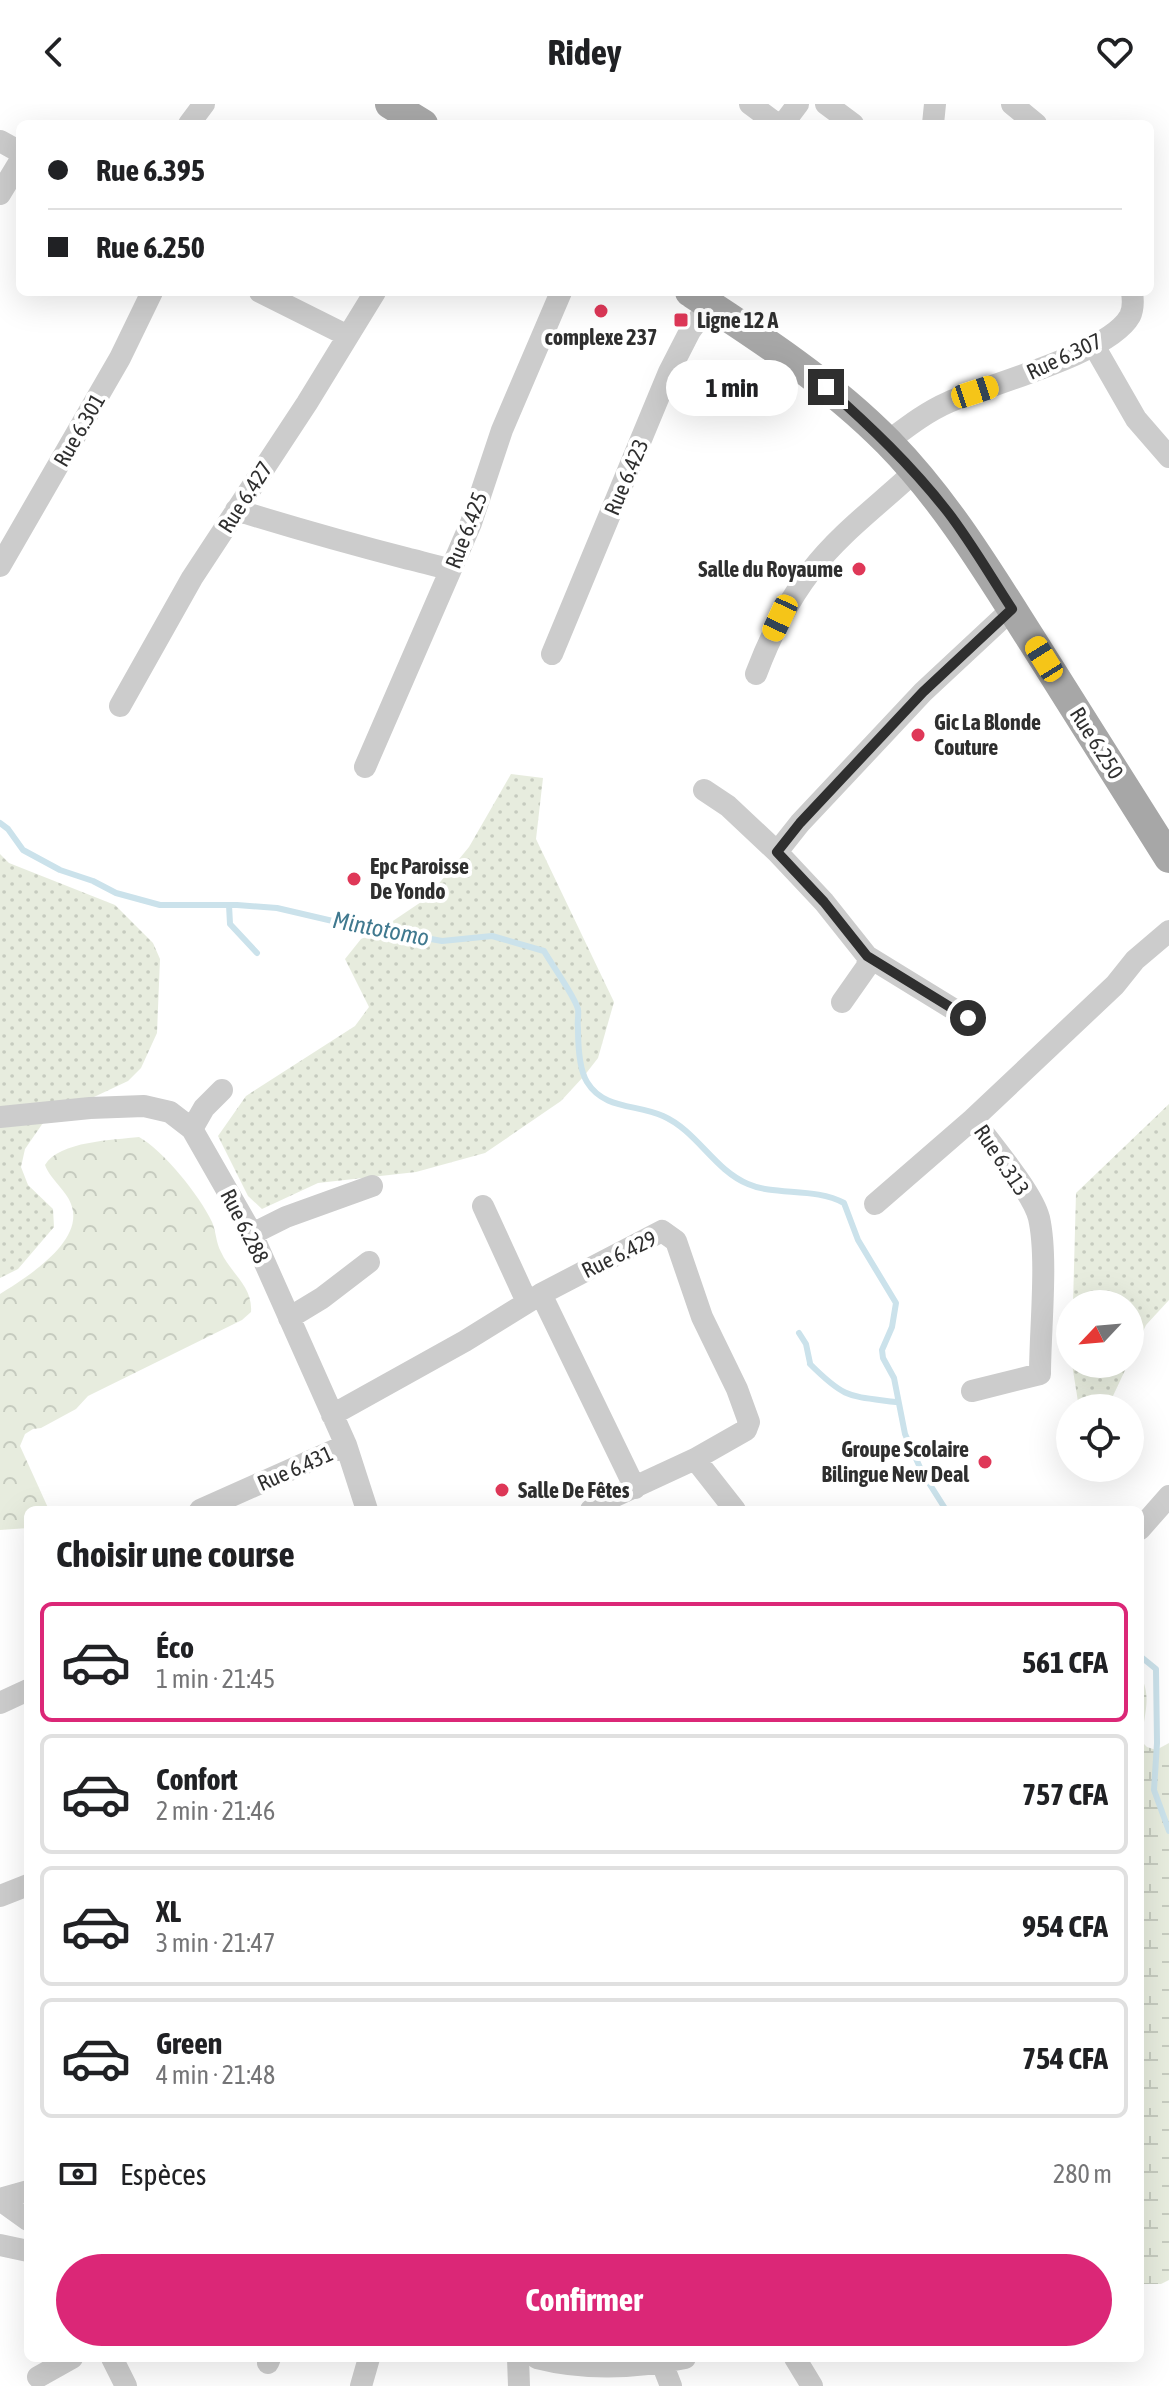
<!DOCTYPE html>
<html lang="fr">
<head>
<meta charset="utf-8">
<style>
	:root { --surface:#fff; --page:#f2f2f2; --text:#202124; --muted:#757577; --line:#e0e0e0; --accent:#db2777 }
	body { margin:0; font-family:"Asap Condensed",sans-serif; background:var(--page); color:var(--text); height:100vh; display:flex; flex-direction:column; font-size:30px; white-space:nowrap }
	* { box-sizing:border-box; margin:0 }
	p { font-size:26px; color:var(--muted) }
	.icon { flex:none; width:44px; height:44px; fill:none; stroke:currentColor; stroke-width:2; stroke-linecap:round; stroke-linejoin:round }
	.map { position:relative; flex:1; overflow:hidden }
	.panel { position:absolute; left:24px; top:1402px; width:1120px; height:856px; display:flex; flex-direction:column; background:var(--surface); border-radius:12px; box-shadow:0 8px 32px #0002 }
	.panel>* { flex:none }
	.top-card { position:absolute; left:16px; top:16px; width:1138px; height:176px; border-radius:12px; box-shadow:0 8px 32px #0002; display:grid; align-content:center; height:176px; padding:0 32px; background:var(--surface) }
	.needle { width:52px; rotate:244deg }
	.controls { position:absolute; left:1056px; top:1186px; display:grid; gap:16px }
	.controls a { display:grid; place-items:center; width:88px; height:88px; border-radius:50%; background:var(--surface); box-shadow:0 8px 32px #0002; font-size:40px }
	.end { position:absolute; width:36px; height:36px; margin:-18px; border:10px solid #2f2f2f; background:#fff; box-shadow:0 0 0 4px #fff }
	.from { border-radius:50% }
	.bubble { position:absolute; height:56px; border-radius:28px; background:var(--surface); box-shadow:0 8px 32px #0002; font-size:26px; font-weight:700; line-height:56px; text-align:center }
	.car { position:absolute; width:24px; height:48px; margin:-24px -12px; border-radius:10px; box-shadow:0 0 6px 2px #0007; background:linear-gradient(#f5c518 24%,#345 0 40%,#f5c518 0 76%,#345 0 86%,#f5c518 0) }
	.top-card b { display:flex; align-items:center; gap:28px; height:76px; font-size:30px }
	.top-card b+b { border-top:2px solid var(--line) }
	.top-card i { width:20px; height:20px; background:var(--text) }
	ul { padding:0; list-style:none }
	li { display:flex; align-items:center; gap:24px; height:120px; margin:0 16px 12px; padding:0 16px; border:4px solid var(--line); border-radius:12px }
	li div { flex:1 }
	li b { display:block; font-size:30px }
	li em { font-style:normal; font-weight:700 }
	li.selected { border-color:var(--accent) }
	li>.icon { width:72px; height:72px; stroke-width:1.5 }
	h2 { padding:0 32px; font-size:36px; line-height:96px }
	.pay { display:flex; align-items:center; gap:20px; height:88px; padding:0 32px; font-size:30px }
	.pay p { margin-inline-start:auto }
	.cta { display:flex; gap:16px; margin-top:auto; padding:16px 32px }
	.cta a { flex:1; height:92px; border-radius:48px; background:var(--accent); color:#fff; font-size:32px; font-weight:700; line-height:92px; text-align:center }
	header { display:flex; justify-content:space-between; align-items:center; height:104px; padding:0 32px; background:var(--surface); font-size:36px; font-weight:700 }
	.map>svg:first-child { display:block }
	.grass { fill:url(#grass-dots) }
	.forest { fill:url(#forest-crowns) }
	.wetland { fill:url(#wetland-marsh) }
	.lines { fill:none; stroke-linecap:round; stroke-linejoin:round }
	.stream { stroke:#cbe2eb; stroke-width:6 }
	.minor { stroke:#ccc; stroke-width:22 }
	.major { stroke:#a7a7a7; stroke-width:30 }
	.route { stroke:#2f2f2f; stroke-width:10 }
	.poi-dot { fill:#df3858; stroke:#fff; stroke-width:3 }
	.labels { text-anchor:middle; stroke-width:8; stroke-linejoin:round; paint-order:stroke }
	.poi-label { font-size:22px; font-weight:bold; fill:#2f2f2f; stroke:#fff; text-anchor:start }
	.street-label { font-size:22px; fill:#2f2f2f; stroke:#fff }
	.water-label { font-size:24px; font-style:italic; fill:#40798f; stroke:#fff }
</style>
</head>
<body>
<header><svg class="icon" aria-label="back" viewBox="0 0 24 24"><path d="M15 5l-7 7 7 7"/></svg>Ridey<svg class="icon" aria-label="heart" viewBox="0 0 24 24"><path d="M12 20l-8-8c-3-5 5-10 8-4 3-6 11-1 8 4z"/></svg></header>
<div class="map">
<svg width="1169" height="2282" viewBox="0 0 1169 2282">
	<defs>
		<pattern id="grass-dots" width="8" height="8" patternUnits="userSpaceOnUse" patternTransform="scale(2)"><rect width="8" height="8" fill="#e7ecde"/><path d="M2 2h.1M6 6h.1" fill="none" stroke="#c6cbbf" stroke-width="1.8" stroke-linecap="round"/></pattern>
		<pattern id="forest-crowns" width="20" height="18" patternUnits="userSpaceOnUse" patternTransform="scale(2)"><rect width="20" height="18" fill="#e7ecde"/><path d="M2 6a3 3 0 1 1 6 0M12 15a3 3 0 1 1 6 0" fill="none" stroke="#c6cbbf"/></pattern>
		<pattern id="wetland-marsh" width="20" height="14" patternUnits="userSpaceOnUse" patternTransform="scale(2)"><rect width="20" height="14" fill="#e7ecde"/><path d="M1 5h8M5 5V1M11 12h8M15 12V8" fill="none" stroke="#c6cbbf"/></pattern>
	</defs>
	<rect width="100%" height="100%" fill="#fff"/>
	<path class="grass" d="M511 670 543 674 536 735 614 898 598 954 584 972 561 997 485 1049 416 1068 318 1079 262 1105 248 1092 218 1032 246 992 355 922 369 903 345 855 361 835 378 827 427 794 469 743Z
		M0 750 9 759 115 801 153 839 160 855 157 929 141 964 128 977 45 1016 25 1045 21 1063 28 1081 53 1105 54 1123 18 1165 0 1174Z
		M1169 1000V1196L1146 1221 1130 1255V1200H1073L1076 1089Z
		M1072 1260H1128L1112 1294 1104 1304H1079Z"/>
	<path class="forest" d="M139 1033C164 1047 199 1091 212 1118 216 1127 216 1139 221 1148 231 1170 253 1182 251 1208L242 1216 88 1292 76 1305 41 1324 33 1325 25 1330 20 1342 49 1406H28V1424L0 1426V1190C24 1175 83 1139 72 1103 68 1087 51 1077 45 1061 59 1037 114 1036 139 1033Z"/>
	<path class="wetland" d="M1140 1570C1154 1597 1141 1613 1143 1639L1147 1643 1156 1646 1169 1639V2176L1161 2180H1140Z"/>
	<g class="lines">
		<path class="stream" d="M0 719 8 725 23 746 60 766 93 777 116 789 160 801H237L277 804 337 818 442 837 492 832 544 847C552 861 574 891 578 905 579 911 577 918 578 924 578 939 579 965 587 978 604 1006 637 1000 663 1012 697 1027 714 1066 748 1080 775 1092 815 1083 844 1099L858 1136 896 1199 892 1223 882 1246 883 1254 894 1274 905 1330 922 1368 946 1406
			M229 801 230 820 257 849
			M799 1229 806 1240 810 1259
			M810 1260C845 1295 849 1292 896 1298
			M1140 1552 1156 1565 1157 1639 1154 1686 1169 1727"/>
		<path class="minor" d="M750 0 777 20
			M826 0 853 20
			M1012 0 1036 20
			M189 20 204 0
			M783 20 798 0
			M933 20 935 0
			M0 37 20 48
			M0 90 20 57
			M260 188 348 232
			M1093 240 1136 315 1169 353
			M887 338C907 323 926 308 949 298 989 280 1109 250 1130 212 1133 206 1133 195 1132 188
			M236 406C294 424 351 440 409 455 424 458 436 463 451 465
			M0 462 120 254 152 188
			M552 550 669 268 690 227 709 201
			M756 570C770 533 787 498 811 467 840 429 880 400 914 368
			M120 602 192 474 307 299 375 188
			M365 663 471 419 502 326 561 188
			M704 686 728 702 777 748 824 798 867 852 968 914
			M777 748 800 719 923 588 1012 505
			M842 898 868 861 867 852
			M0 1013 90 1004 144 1002 170 1008 192 1025 252 1130 346 1341 367 1406
			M192 1025 204 1004 222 986
			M875 1100 973 1015
			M483 1102 527 1198
			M252 1130 286 1113 372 1082
			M541 1190 635 1384
			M289 1214 322 1194 369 1158
			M972 1287 1040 1270C1040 1226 1048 1154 1039 1114 1032 1087 990 1039 973 1015L1115 881 1135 856 1169 827
			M332 1311 465 1237 541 1190 662 1127 676 1137 702 1213 737 1285 749 1318 746 1326 695 1355
			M200 1406 346 1341
			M591 1406 600 1399 695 1355 735 1406
			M1140 1425 1169 1392
			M0 1599 28 1586
			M0 1792 28 1781
			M0 2095 28 2087
			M0 2096 28 2116
			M0 2141 28 2147
			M112 2254 126 2282
			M518 2254 519 2282
			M537 2254C584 2266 637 2264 685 2254
			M795 2254 812 2282
			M268 2259 270 2254
			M662 2259 671 2282
			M38 2273 72 2254
			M361 2282 369 2254"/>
		<path class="major" d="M390 0 423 20
			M690 188C759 233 830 279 888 338 946 397 989 469 1033 538 1079 610 1124 682 1169 754"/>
	</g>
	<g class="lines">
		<path class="route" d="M826 283C870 322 911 361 947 407 971 438 991 473 1012 505L923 588 800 719 777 748 824 798 867 852 968 914"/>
	</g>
	<g class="poi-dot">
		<circle cx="601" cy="207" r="8"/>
		<rect x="673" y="208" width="16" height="16" rx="4"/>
		<circle cx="859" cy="465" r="8"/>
		<circle cx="918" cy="631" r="8"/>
		<circle cx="354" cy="775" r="8"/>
		<circle cx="985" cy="1358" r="8"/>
		<circle cx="502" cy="1386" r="8"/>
	</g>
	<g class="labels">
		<g class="poi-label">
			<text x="697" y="224">Ligne 12 A</text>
			<text x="601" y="241" text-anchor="middle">complexe 237</text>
			<text x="843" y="473" text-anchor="end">Salle du Royaume</text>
			<text x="934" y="626">Gic La Blonde<tspan x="934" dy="25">Couture</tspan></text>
			<text x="370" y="770">Epc Paroisse<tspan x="370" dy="25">De Yondo</tspan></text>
			<text x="969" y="1353" text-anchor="end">Groupe Scolaire<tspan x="969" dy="25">Bilingue New Deal</tspan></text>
			<text x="518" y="1394">Salle De Fêtes</text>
		</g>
		<g class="street-label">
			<text transform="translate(1064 252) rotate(-25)" y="8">Rue 6.307</text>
			<text transform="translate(79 326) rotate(-60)" y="8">Rue 6.301</text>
			<text transform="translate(626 373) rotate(-67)" y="8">Rue 6.423</text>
			<text transform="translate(245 393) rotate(-57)" y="8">Rue 6.427</text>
			<text transform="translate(466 426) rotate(-69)" y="8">Rue 6.425</text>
			<text transform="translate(1097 639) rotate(58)" y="8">Rue 6.250</text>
			<text transform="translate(1002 1056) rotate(56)" y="8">Rue 6.313</text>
			<text transform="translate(245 1122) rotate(63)" y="8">Rue 6.288</text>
			<text transform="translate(619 1150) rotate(-26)" y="8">Rue 6.429</text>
			<text transform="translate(295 1364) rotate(-24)" y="8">Rue 6.431</text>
		</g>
		<g class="water-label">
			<text transform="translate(381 825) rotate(11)" y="8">Mintotomo</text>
		</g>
	</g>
</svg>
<div class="controls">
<a><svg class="needle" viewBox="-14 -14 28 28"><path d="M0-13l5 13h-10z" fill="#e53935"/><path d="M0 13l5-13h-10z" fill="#757577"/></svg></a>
<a><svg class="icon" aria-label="locate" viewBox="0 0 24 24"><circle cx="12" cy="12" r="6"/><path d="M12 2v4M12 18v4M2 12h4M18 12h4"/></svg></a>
</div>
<i class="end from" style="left:968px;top:914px"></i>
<i class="end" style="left:826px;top:283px"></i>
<div class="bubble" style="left:666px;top:256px;width:132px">1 min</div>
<i class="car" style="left:975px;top:288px;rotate:72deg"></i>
<i class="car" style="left:780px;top:514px;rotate:205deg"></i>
<i class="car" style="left:1044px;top:555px;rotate:328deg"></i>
<div class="top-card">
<b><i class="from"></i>Rue 6.395</b>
<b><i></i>Rue 6.250</b>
</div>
<section class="panel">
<h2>Choisir une course</h2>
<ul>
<li class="selected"><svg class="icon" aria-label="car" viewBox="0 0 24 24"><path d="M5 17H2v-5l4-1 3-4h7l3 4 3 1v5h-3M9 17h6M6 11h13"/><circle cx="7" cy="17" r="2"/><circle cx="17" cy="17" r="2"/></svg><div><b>Éco</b><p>1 min · 21:45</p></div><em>561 CFA</em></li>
<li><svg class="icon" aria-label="car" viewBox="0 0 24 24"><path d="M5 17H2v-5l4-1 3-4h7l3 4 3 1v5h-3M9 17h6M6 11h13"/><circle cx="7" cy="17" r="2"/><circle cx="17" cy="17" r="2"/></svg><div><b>Confort</b><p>2 min · 21:46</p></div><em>757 CFA</em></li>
<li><svg class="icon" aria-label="car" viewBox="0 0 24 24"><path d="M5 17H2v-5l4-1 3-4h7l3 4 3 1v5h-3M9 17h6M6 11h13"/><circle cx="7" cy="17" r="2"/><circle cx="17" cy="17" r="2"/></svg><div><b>XL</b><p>3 min · 21:47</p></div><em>954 CFA</em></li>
<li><svg class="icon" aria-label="car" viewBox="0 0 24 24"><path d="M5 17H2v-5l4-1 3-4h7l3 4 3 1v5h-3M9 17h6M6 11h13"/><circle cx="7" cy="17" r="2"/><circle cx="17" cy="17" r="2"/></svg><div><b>Green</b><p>4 min · 21:48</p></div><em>754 CFA</em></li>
</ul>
<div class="pay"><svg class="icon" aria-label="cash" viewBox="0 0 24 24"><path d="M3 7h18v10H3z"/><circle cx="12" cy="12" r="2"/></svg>Espèces<p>280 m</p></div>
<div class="cta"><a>Confirmer</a></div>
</section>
</div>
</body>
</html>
